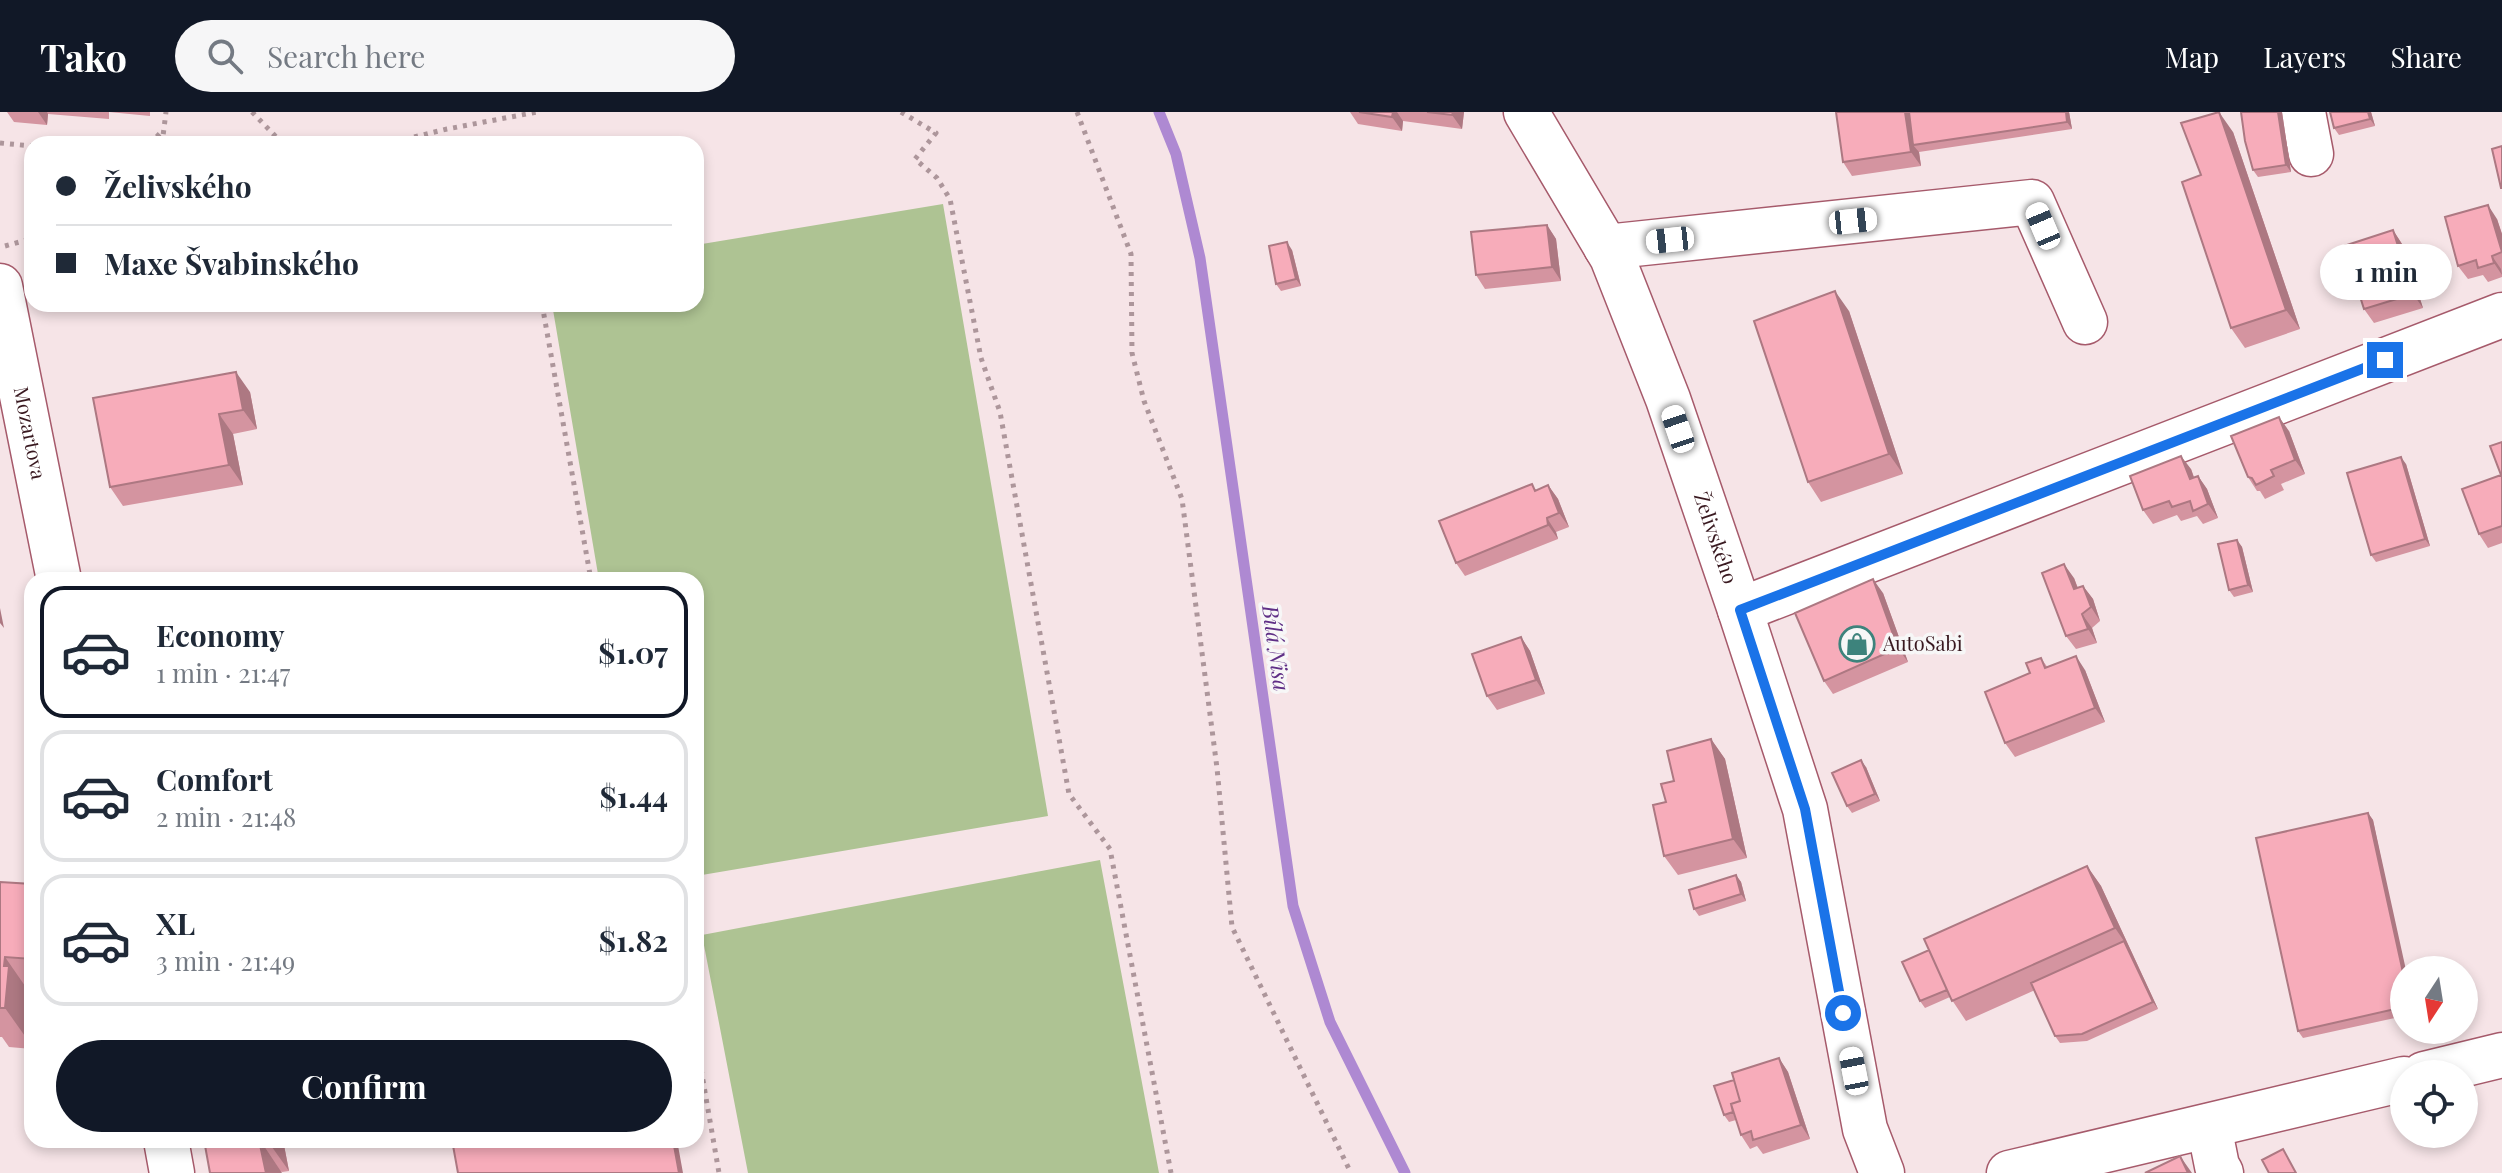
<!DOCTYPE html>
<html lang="en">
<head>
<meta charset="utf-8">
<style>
	:root { --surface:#fff; --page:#f6f6f7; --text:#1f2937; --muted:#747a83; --line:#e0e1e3; --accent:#111827 }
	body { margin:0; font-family:"Playfair Display",serif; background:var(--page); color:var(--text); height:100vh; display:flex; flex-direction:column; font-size:30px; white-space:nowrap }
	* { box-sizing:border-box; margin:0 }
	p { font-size:26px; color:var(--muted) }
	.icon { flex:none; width:44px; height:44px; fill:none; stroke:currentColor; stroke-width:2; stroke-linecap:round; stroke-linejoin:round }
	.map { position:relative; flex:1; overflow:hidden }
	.details { position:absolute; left:24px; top:460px; width:680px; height:576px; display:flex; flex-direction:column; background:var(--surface); border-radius:24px; box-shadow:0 4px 12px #0003 }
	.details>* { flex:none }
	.top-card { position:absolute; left:24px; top:24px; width:680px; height:176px; border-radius:24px; box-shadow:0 4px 12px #0003; display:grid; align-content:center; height:176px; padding:0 32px; background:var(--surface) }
	.needle { width:52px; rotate:192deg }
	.controls { position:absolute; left:2390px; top:844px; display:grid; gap:16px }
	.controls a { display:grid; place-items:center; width:88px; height:88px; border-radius:50%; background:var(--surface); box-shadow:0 4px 12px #0003; font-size:40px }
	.end { position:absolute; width:36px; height:36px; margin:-18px; border:10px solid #1a73e8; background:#fff; box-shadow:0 0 0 4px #fff }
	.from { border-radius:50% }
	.bubble { position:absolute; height:56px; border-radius:28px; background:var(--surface); box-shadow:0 4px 12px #0003; font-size:26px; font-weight:700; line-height:56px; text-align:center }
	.car { position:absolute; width:24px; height:48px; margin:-24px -12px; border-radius:10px; box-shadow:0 0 6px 2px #0007; background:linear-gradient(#fff 24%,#345 0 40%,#fff 0 76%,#345 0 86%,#fff 0) }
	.top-card b { display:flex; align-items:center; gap:28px; height:76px; font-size:30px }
	.top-card b+b { border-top:2px solid var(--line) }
	.top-card i { width:20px; height:20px; background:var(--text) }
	ul { padding:14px 0 0; list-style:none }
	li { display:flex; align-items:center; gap:24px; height:132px; margin:0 16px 12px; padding:0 16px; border:4px solid var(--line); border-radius:24px }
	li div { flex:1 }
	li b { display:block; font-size:30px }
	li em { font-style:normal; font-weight:700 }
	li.current { border-color:var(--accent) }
	li>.icon { width:72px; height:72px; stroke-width:1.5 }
	.cta { display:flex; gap:16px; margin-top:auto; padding:16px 32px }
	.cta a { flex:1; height:92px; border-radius:48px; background:var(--accent); color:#fff; font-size:32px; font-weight:700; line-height:92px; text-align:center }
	header { display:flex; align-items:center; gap:48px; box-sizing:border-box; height:112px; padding:0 40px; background:var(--accent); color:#fff }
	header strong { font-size:38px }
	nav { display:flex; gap:44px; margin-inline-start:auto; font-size:28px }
	.search { width:560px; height:72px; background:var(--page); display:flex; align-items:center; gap:20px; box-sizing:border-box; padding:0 28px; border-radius:44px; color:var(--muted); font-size:30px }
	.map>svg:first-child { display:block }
	.park { fill:#aec393 }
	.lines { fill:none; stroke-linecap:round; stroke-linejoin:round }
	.stream { stroke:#ae89d2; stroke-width:11 }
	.minor-casing { stroke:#a65a6b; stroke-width:47 }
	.path { stroke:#ad969b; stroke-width:5; stroke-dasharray:4 6; stroke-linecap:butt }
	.minor { stroke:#fff; stroke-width:44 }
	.wall { fill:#d494a0 }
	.shaded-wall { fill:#ad7882 }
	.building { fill:#f7acba; stroke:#ad7882; stroke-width:2 }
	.route { stroke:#1a73e8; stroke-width:10 }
	.labels { text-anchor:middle; stroke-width:7; stroke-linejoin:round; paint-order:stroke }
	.street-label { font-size:20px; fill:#391920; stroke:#f7f7f7 }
	.poi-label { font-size:20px; fill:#391920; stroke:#f7f7f7; text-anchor:start }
	.water-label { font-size:22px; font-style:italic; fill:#5f2f86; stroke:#f7f7f7 }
</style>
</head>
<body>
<header>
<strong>Tako</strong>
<div class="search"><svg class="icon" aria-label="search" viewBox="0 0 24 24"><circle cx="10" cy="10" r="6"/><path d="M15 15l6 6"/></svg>Search here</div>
<nav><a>Map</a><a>Layers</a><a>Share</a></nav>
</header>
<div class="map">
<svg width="2502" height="1061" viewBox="0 0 2502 1061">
	<rect width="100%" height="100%" fill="#f6e4e7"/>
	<path class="park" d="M943 92 1048 704 696 764V468H599L552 192H696V133Z
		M1100 748 1159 1061H748L702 823Z"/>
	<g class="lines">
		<path class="stream" d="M1159 0 1176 42 1200 146 1293 794 1330 910 1405 1061"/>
		<defs>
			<g id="minor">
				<path id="s1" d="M1526 0 1612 145 1668 287 1740 498 1805 697 1865 1017 1882 1061"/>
				<path d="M2303 0 2311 42"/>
				<path d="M1606 135 2032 90 2085 210"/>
				<path id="s2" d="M0 174 59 468"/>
				<path d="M1740 498 2502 203"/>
				<path d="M2424 962 2502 943"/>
				<path d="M2209 1014 2217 1054 2221 1061"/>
				<path d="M166 1028 172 1061"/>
				<path d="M2009 1061 2404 967"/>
			</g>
		</defs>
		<use href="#minor" class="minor-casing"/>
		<path class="path" d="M252 0 283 32
			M901 0 936 21 915 47 937 66 950 87 981 246 1000 300 1069 682 1110 737 1171 1061
			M1077 0 1131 142 1132 241 1144 289 1182 387 1217 656 1232 815 1351 1061
			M0 31 32 34
			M150 32 163 18
			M162 32 166 0
			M385 32 447 17 537 0
			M29 127 32 86
			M5 134 30 127
			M542 192 591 468
			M696 928 719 1061"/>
		<use href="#minor" class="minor"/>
	</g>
	<path class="wall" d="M7 0H150V4L109 0V7L48 2 47 13 14 10Z
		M1350 0H1464L1462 17 1403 9 1402 19 1358 12Z
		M1836 0H2069L2072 17 1919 40 1921 54 1852 64 1843 50Z
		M2282 0 2291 60 2258 65 2253 58Z
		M2371 0 2375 14 2339 23 2334 16Z
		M2233 20 2300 217 2245 236 2231 216 2201 63Z
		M2497 107 2502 122V165L2488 170 2483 163 2468 167 2458 154Z
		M1547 113 1556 127 1561 169 1485 177 1476 163Z
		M2393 118 2402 132 2423 196 2374 211 2364 197Z
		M1292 138 1301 174 1281 179 1276 172Z
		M1849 199 1903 362 1821 390 1808 370Z
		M250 280 257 317 233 322 243 373 123 394 110 375Z
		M2289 319 2305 362 2281 372 2284 378 2265 387 2260 379H2257L2248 365Z
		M2502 330V431L2488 436 2479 422 2501 363Z
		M2406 352 2430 434 2376 450 2371 443Z
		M2191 357 2194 365 2198 364 2207 377 2218 406 2203 412 2197 404 2181 409 2177 403 2153 412 2143 398Z
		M1548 373 1558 387 1569 415 1556 420 1558 427 1465 464 1456 451 1536 379Z
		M2237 428 2242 435 2253 480 2234 485 2229 478Z
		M2074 466 2078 476 2083 474 2093 487 2100 509 2092 516 2097 531 2076 537 2066 524Z
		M1883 481 1908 550 1833 582 1824 569Z
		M1521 525 1530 539 1545 582 1497 598 1487 584Z
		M2041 546 2048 556 2085 558 2105 610 2015 645 2005 631 2030 561Z
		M1711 627 1725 647 1747 746 1678 763 1664 744 1666 690 1674 669Z
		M1866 655 1880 689 1852 701 1847 694Z
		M2368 701 2373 708 2404 858V904L2303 926 2298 919Z
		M2087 754 2101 774 2158 897 2087 929 2060 931 2055 924 2035 878 1966 909 1950 885 1925 896 1920 889Z
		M1736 763 1741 770 1746 789 1699 804 1694 797Z
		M0 770 32 772V937L9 935 2 925H0Z
		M1779 946 1788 960 1810 1027 1763 1042 1757 1034 1750 1037 1741 1023 1736 1008 1729 1010 1724 1003 1734 968Z
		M204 1028H283L289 1059 282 1060Z"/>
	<path class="shaded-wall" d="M38 0H47L48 2 47 13Z
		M1393 0H1397L1403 9 1402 19 1392 5Z
		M1453 0H1464L1462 17 1452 3Z
		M1905 0H1913V33L1919 40 1921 54 1911 40Z
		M2066 0H2069L2072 17 2067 10Z
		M2219 0 2233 20 2300 217 2286 198Z
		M2278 0H2282L2291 60 2286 53Z
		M2368 0H2371L2375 14 2370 7Z
		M2488 93 2497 107 2502 122V140Z
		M1547 113 1556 127 1561 169 1552 155Z
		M2393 118 2402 132 2423 196 2413 182Z
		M1287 130 1292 138 1301 174 1296 167Z
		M2492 144 2501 157 2502 163 2494 151Z
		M1835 179 1849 199 1903 362 1889 342Z
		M236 260 250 280 257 317 243 298Z
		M219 302 233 322 243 373 229 353Z
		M2279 305 2289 319 2305 362 2295 348Z
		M2181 344 2191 357 2199 381 2190 367Z
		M2401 345 2406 352 2430 434 2425 427Z
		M2198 364 2207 377 2218 406 2208 392Z
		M1548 373 1558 387 1569 415 1559 401Z
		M1547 406 1556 420 1558 427 1548 413Z
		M2237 428 2242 435 2253 480 2248 473Z
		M2064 452 2074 466 2083 491 2074 477Z
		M1873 467 1883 481 1908 550 1898 536Z
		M2083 474 2093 487 2100 509 2091 495Z
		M0 496 4 516 0 511Z
		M2082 502 2092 516 2097 531 2088 517Z
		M1521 525 1530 539 1545 582 1536 568Z
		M2076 544 2085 558 2105 610 2095 596Z
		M1711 627 1725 647 1747 746 1733 727Z
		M1861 648 1866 655 1880 689 1875 682Z
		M2368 701 2373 708 2406 858H2404V865Z
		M2087 754 2101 774 2158 897 2153 890 2124 829 2115 816Z
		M1736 763 1741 770 1746 789 1741 782Z
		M5 845 32 884V934L5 896Z
		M1779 946 1788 960 1810 1027 1801 1013Z
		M260 1028 282 1061H266Z
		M267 1028H283L289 1059Z
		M673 1028H677L683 1061H679Z
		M2180 1044 2192 1061H2188Z"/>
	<path class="building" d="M1359 0H1393L1392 5Z
		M1427 0H1453L1452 3Z
		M1836 0H1905L1911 40 1843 50Z
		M1909 0H2066L2067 10 1913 33Z
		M2219 0 2286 198 2231 216 2182 70 2201 63 2181 11Z
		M2241 0H2278L2286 53 2253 58 2245 29Z
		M2330 0H2368L2370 7 2334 16Z
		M2502 34V76H2501L2492 37Z
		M2488 93 2502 140 2492 144 2494 151 2478 156 2476 148 2458 154 2445 105Z
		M1547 113 1552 155 1476 163 1471 120Z
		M2393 118 2413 182 2364 197 2344 134Z
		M1287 130 1296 167 1276 172 1269 134Z
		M1835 179 1889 342 1808 370 1754 209Z
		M236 260 243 298 219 302 229 353 110 375 93 286Z
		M2279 305 2295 348 2271 358 2274 364 2256 373 2252 366 2248 365 2231 324Z
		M2502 330V414L2479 422 2462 377 2501 363 2490 334Z
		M2181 344 2190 367 2198 364 2208 392 2193 399 2190 389 2172 395 2169 389 2143 398 2130 364Z
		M2401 345 2425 427 2371 443 2347 361Z
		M1532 372 1535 379 1548 373 1559 401 1547 406 1548 413 1456 451 1439 409Z
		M2237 428 2248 473 2229 478 2218 432Z
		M2064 452 2074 477 2083 474 2091 495 2082 502 2088 517 2066 524 2042 461Z
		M1873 467 1898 536 1824 569 1795 501Z
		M1521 525 1536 568 1487 584 1472 542Z
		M2076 544 2095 596 2005 631 1985 580 2030 561 2026 551 2041 546 2045 556Z
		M1711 627 1733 727 1664 744 1653 693 1666 690 1661 672 1674 669 1667 639Z
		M1861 648 1875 682 1847 694 1832 661Z
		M2368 701 2404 865V895L2298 919 2256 726Z
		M2087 754 2115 816 1952 889 1924 827Z
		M1736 763 1741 782 1694 797 1689 778Z
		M0 770 32 772V847L5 845 4 854H9L5 896H0Z
		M2124 829 2153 890 2082 922 2055 924 2031 871Z
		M1929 838 1947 878 1920 889 1902 850Z
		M1779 946 1801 1013 1753 1028 1751 1019 1741 1023 1731 992 1740 989 1732 961Z
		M1734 968 1740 989 1731 992 1733 1000 1724 1003 1714 974Z
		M204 1028H259L266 1061H210Z
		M452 1028H673L679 1061H458Z
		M2283 1037 2296 1061H2269L2262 1048Z
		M2180 1044 2188 1061H2145Z"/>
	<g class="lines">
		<path class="route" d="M1843 901 1805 697 1740 498 2385 248"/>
	</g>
	<defs>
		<symbol id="shop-ring" viewBox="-11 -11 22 22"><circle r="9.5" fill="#f7f7f7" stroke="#3d837c" stroke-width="1.5"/><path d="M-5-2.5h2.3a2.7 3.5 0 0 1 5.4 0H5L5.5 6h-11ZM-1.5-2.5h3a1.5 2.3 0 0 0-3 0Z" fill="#3d837c"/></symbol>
	</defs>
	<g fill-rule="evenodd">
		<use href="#shop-ring" x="1837" y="512" width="40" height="40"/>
	</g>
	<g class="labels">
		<g class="street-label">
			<text dy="7" stroke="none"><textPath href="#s2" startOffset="150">Mozartova</textPath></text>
			<text dy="7" stroke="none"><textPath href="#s1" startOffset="468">Želivského</textPath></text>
		</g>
		<g class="poi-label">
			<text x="1883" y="539">AutoSabi</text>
		</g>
		<g class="water-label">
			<text transform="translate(1276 536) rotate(82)" y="8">Bílá Nisa</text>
		</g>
	</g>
</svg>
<div class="controls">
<a><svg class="needle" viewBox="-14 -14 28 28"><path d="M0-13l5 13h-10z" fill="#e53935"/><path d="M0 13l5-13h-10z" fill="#747a83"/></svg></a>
<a><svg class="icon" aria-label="locate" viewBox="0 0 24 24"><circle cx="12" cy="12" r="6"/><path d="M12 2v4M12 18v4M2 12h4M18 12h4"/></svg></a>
</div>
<i class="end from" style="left:1843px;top:901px"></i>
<i class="end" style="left:2385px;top:248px"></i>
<div class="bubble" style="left:2320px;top:132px;width:132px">1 min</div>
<i class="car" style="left:1853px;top:109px;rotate:84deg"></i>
<i class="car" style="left:2043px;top:114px;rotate:337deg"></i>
<i class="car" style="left:1670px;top:128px;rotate:264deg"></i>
<i class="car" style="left:1678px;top:317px;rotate:341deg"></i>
<i class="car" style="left:1854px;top:959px;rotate:349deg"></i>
<div class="top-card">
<b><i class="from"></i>Želivského</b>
<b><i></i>Maxe Švabinského</b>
</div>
<section class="details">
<ul>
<li class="current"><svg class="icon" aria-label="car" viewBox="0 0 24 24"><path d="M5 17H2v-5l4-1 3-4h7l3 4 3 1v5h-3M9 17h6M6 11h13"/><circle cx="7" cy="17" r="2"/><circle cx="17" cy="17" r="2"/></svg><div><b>Economy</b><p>1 min · 21:47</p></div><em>$1.07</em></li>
<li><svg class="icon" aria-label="car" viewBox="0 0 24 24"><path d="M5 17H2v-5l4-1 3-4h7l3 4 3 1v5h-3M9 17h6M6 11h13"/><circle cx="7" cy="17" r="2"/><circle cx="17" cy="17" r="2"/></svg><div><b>Comfort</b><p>2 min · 21:48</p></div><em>$1.44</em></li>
<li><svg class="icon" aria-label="car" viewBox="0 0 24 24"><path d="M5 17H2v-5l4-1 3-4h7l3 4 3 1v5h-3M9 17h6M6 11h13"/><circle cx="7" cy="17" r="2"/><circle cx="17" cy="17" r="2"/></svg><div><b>XL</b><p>3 min · 21:49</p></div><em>$1.82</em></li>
</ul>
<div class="cta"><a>Confirm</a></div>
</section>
</div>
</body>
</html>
